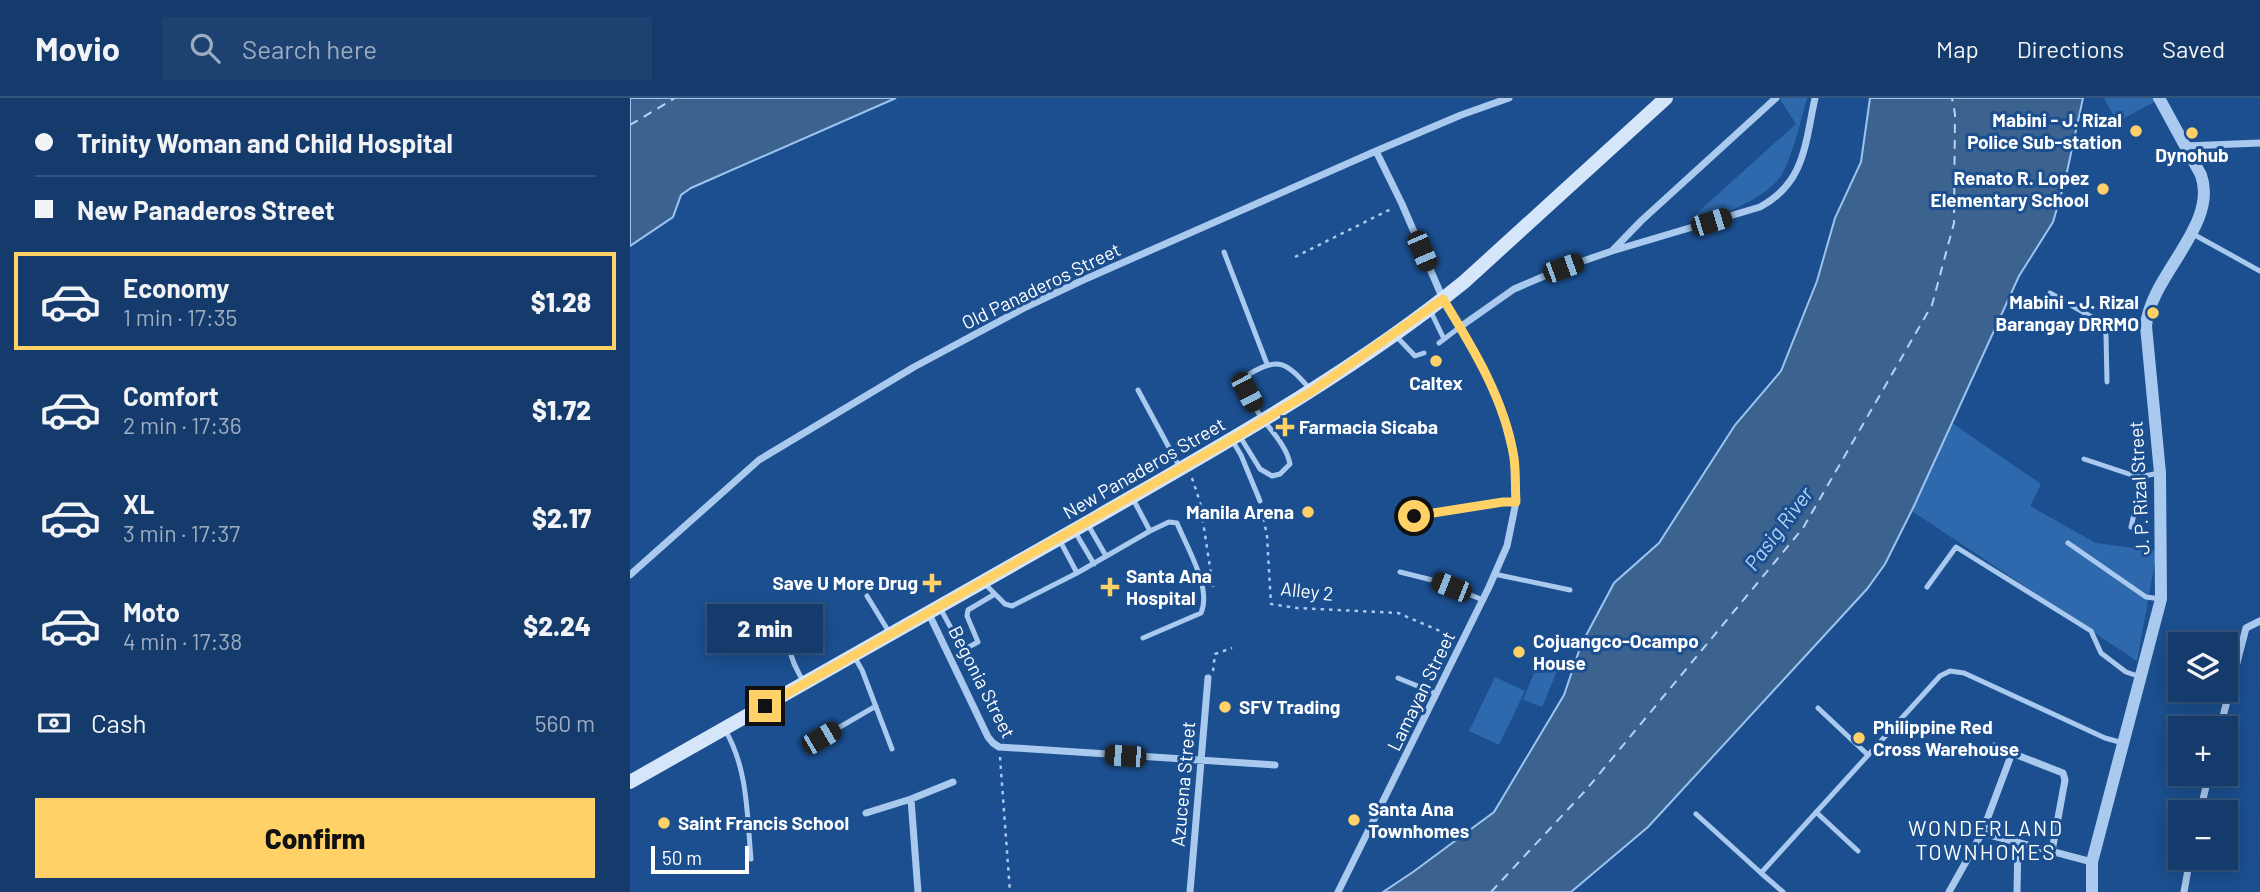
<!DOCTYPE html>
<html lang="en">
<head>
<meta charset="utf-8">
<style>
	:root { --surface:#143b6b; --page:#1d4271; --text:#f1f3f6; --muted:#9dadc1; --line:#33557e; --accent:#ffd166 }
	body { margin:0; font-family:Barlow,sans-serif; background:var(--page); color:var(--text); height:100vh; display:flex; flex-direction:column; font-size:26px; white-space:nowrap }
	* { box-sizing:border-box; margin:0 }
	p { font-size:23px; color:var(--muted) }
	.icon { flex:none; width:38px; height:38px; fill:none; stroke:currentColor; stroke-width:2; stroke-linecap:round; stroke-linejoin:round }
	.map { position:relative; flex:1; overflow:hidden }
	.details { display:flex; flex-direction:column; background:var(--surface); width:630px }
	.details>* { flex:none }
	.banner { display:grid; align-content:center; height:154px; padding:0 35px; background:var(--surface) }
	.fabs { position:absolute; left:1538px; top:534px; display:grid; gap:14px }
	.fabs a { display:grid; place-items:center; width:70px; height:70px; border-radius:0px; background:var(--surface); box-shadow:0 4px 18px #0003,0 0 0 2px var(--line); font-size:35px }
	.scale { position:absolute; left:21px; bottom:18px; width:98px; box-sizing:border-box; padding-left:7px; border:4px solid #fff; border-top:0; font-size:19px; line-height:24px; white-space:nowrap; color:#fff; -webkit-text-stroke:5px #1b4f8f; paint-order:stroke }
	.end { position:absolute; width:32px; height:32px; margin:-16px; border:9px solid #ffd166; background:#111; box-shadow:0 0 0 4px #111 }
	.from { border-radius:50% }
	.bubble { position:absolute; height:49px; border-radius:0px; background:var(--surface); box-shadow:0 4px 18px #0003,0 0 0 2px var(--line); font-size:23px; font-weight:800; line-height:49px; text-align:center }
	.car { position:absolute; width:21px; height:42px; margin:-21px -10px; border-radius:9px; box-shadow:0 0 5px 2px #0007; background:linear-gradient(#222 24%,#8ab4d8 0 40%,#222 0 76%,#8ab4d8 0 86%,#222 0) }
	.banner b { display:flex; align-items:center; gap:24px; height:66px; font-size:26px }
	.banner b+b { border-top:2px solid var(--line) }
	.banner i { width:18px; height:18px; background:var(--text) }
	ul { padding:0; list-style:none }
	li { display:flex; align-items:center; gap:21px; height:98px; margin:0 14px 10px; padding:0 21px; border:4px solid transparent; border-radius:0px }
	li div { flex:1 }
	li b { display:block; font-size:26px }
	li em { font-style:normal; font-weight:800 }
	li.active { border-color:var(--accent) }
	li>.icon { width:63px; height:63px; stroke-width:1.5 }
	.pay { display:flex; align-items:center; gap:18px; height:77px; padding:0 35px; font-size:26px }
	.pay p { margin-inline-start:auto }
	.action { display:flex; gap:14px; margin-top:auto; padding:14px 35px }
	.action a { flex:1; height:80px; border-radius:0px; background:var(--accent); color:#111; font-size:28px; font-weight:800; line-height:80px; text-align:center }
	header { display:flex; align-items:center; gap:42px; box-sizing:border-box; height:98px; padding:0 35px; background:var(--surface); border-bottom:2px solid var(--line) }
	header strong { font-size:33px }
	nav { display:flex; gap:38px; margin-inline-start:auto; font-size:24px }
	.search { width:490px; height:63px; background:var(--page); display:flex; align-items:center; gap:18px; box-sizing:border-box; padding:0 24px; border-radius:0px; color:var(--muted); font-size:26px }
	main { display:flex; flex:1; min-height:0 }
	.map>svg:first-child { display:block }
	.green { fill:#2e69ad }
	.water { fill:#3c6290; stroke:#9cc4f0; stroke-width:2 }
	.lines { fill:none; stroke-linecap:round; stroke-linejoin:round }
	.ferry { stroke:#b5d3f5; stroke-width:2; stroke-dasharray:9 7; stroke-linecap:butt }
	.path { stroke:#a9c9ee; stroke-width:2.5; stroke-dasharray:3.5 5; stroke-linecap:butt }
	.service { stroke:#a9c9ee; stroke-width:5 }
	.minor { stroke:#a9c9ee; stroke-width:7 }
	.tertiary { stroke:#a9c9ee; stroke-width:12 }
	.secondary { stroke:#d6e6fa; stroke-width:14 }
	.route { stroke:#ffd166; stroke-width:9 }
	.poi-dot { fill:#ffd166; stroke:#1b4f8f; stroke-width:2.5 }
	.labels { text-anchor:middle; stroke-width:6; stroke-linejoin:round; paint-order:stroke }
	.poi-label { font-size:19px; font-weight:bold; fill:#fff; stroke:#1b4f8f; text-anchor:start }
	.street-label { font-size:19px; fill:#fff; stroke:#1b4f8f }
	.water-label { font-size:21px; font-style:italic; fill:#b5d3f5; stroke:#1b4f8f }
	.neighbourhood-label { font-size:21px; letter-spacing:2px; fill:#fff; stroke:#1b4f8f }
</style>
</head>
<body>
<header>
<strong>Movio</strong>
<div class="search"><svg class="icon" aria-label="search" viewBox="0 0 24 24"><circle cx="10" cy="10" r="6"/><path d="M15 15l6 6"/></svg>Search here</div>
<nav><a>Map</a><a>Directions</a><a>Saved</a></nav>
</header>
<main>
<section class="details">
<div class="banner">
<b><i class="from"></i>Trinity Woman and Child Hospital</b>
<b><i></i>New Panaderos Street</b>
</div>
<ul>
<li class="active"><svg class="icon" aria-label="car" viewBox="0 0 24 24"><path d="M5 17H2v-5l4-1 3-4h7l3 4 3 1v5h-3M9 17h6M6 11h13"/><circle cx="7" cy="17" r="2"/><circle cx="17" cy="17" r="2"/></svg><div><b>Economy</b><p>1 min · 17:35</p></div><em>$1.28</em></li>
<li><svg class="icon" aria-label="car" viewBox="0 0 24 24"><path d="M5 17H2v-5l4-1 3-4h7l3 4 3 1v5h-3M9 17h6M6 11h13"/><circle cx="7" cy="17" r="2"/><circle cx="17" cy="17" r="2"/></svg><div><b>Comfort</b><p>2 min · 17:36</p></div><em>$1.72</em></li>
<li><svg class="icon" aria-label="car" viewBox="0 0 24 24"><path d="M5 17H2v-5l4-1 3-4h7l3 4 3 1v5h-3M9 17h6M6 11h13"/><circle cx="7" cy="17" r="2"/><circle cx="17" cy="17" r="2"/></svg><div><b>XL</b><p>3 min · 17:37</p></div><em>$2.17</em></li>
<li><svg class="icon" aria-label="car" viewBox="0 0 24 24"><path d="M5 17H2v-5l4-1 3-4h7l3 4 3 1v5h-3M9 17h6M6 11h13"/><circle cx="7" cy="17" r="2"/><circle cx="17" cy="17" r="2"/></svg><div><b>Moto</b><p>4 min · 17:38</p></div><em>$2.24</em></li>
</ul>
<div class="pay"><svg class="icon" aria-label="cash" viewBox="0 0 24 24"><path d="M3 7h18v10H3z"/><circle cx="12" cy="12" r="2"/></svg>Cash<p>560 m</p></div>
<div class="action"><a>Confirm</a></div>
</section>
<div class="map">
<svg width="1630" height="794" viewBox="0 0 1630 794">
	<rect width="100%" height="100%" fill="#1b4f8f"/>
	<path class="green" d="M1149 0H1177C1172 19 1160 68 1148 82 1128 104 1095 114 1068 126L1059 122 1166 26Z
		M1474 0H1524L1526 3 1487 24Z
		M1322 325 1411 386 1400 408 1466 445 1527 453 1507 563 1282 413Z
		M909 563 928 571 912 609 893 602Z
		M865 579 895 593 869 647 839 633Z"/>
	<path class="water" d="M0 0H266L61 90 51 97 43 119 0 148Z
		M1240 0H1453L1435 83 1423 124 1389 178 1284 408 1255 466 1237 491 1018 729 941 794H753L783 774 864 714 934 597 951 547 984 485 1029 445 1105 327 1151 273 1187 183 1205 120 1231 64Z"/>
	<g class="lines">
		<path class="ferry" d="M0 27 45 0
			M861 794 956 692 1173 430 1302 207 1324 125 1325 16 1322 0"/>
		<path class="path" d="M665 159 763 110
			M562 380 570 404 583 489
			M632 412 637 438 641 506 667 510 768 515 824 539
			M583 573 585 556 602 550
			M370 659 380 794"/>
		<path class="service" d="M1563 136 1630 173
			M594 154 637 266
			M1420 195 1472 225 1476 237 1477 284
			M800 212 814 241
			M766 238 785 258 794 255
			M809 245 830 229
			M508 292 549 368
			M609 337 630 371 642 378 650 376 660 366C654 334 611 313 618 277 650 256 658 267 681 292
			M602 342 611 357 630 403
			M1454 361 1508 379V399L1501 429
			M1508 379 1530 375
			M784 418 873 404H886
			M457 425 476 458
			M444 432 464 466
			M429 441 447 475
			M1438 445 1516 499 1531 501
			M770 474 806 483 853 502
			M864 476 940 492
			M353 484 375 506 382 508 447 475 520 433 502 399
			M1297 489 1326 449 1461 533 1471 555 1496 574 1511 579
			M237 498 259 534
			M310 510 332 550 335 551 348 544 337 518 338 512 365 496
			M168 521C156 550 158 556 173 583
			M513 540 571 515C582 490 557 450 547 425L539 424 520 433
			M224 558 232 572 262 651
			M768 580 807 596
			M1188 610 1238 657
			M95 632C118 670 117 718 121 761
			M191 640 246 608
			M1186 714 1228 753
			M1066 716 1131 775 1310 578 1320 573 1334 575 1475 640 1493 645
			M1131 775 1153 794"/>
		<path class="minor" d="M1555 48 1630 45
			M983 152 1011 123 1146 0
			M830 229 884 191 933 170 982 153 1130 109C1175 85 1175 46 1185 0
			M0 477 129 362 284 269 396 209 451 183 746 53 831 17 879 0
			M299 516 358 639 363 645 369 649 645 667
			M1590 630 1616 530 1630 523
			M1364 648 1433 675 1435 682 1422 753
			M281 701 288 794
			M1570 714 1579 676
			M236 715 281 701 323 684
			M1352 735 1462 764
			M560 794 578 580
			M708 794 859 489 877 448 886 404 884 360 872 313 857 277 813 201 772 106 746 53
			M1319 794 1352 735 1382 655
			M1387 794 1388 745
			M1554 794 1560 760"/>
		<path class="tertiary" d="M1462 794V764L1531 501 1530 375 1516 228C1520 178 1589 127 1571 77L1529 0"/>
		<path class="secondary" d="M0 684C153 597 307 510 460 423 588 349 719 277 834 184L1036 0"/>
	</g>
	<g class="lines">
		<path class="route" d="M135 608 609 337 682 293 813 201C843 250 875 302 884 360 886 374 885 389 886 404H873L784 418"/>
	</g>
	<g class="poi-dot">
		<circle cx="1506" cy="33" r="7"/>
		<circle cx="1562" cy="35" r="7"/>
		<circle cx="1473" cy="91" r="7"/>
		<circle cx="1523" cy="215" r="7"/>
		<circle cx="806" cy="263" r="7"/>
		<path d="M651.5 318.5h7v7h7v7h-7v7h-7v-7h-7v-7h7z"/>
		<circle cx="678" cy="414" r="7"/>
		<path d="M298.5 474.5h7v7h7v7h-7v7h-7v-7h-7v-7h7z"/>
		<path d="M476.5 478.5h7v7h7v7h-7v7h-7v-7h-7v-7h7z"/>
		<circle cx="889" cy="554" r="7"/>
		<circle cx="595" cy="609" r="7"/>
		<circle cx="1229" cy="640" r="7"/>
		<circle cx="724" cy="722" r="7"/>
		<circle cx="34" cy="725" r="7"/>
	</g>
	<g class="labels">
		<g class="poi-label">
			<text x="1492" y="29" text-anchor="end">Mabini - J. Rizal<tspan x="1492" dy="22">Police Sub-station</tspan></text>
			<text x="1562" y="64" text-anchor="middle">Dynohub</text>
			<text x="1459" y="87" text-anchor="end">Renato R. Lopez<tspan x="1459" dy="22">Elementary School</tspan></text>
			<text x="1509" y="211" text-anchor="end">Mabini - J. Rizal<tspan x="1509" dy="22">Barangay DRRMO</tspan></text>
			<text x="806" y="292" text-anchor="middle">Caltex</text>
			<text x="669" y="336">Farmacia Sicaba</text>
			<text x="664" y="421" text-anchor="end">Manila Arena</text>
			<text x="496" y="485">Santa Ana<tspan x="496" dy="22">Hospital</tspan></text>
			<text x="288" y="492" text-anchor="end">Save U More Drug</text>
			<text x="903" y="550">Cojuangco-Ocampo<tspan x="903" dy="22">House</tspan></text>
			<text x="609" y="616">SFV Trading</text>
			<text x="1243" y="636">Philippine Red<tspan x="1243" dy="22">Cross Warehouse</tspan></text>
			<text x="738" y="718">Santa Ana<tspan x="738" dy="22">Townhomes</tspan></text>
			<text x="48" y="732">Saint Francis School</text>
		</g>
		<g class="street-label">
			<text transform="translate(411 188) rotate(-26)" y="7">Old Panaderos Street</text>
			<text transform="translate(514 370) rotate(-30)" y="7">New Panaderos Street</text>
			<text transform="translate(1509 390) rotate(-93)" y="7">J. P. Rizal Street</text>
			<text transform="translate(677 493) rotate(6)" y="7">Alley 2</text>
			<text transform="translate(352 584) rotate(63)" y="7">Begonia Street</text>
			<text transform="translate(791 593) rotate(-64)" y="7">Lamayan Street</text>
			<text transform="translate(553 686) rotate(-85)" y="7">Azucena Street</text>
		</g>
		<g class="water-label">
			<text transform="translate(1149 431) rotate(-53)" y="7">Pasig River</text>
		</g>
		<g class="neighbourhood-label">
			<text x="1356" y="738">WONDERLAND<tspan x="1356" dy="24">TOWNHOMES</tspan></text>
		</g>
	</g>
</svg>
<div class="fabs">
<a><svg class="icon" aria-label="layers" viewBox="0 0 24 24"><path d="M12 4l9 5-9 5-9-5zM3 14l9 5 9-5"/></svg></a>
<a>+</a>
<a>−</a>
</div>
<div class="scale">50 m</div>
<i class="end from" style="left:784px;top:418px"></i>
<i class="end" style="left:135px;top:608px"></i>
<div class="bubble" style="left:77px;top:506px;width:116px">2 min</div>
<i class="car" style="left:1081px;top:124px;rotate:73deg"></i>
<i class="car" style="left:792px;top:153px;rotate:157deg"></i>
<i class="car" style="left:933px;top:170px;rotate:70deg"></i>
<i class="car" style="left:617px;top:294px;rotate:152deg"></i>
<i class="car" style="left:821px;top:489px;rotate:292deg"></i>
<i class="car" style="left:191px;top:640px;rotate:60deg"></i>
<i class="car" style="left:495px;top:658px;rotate:274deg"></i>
</div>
</main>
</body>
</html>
